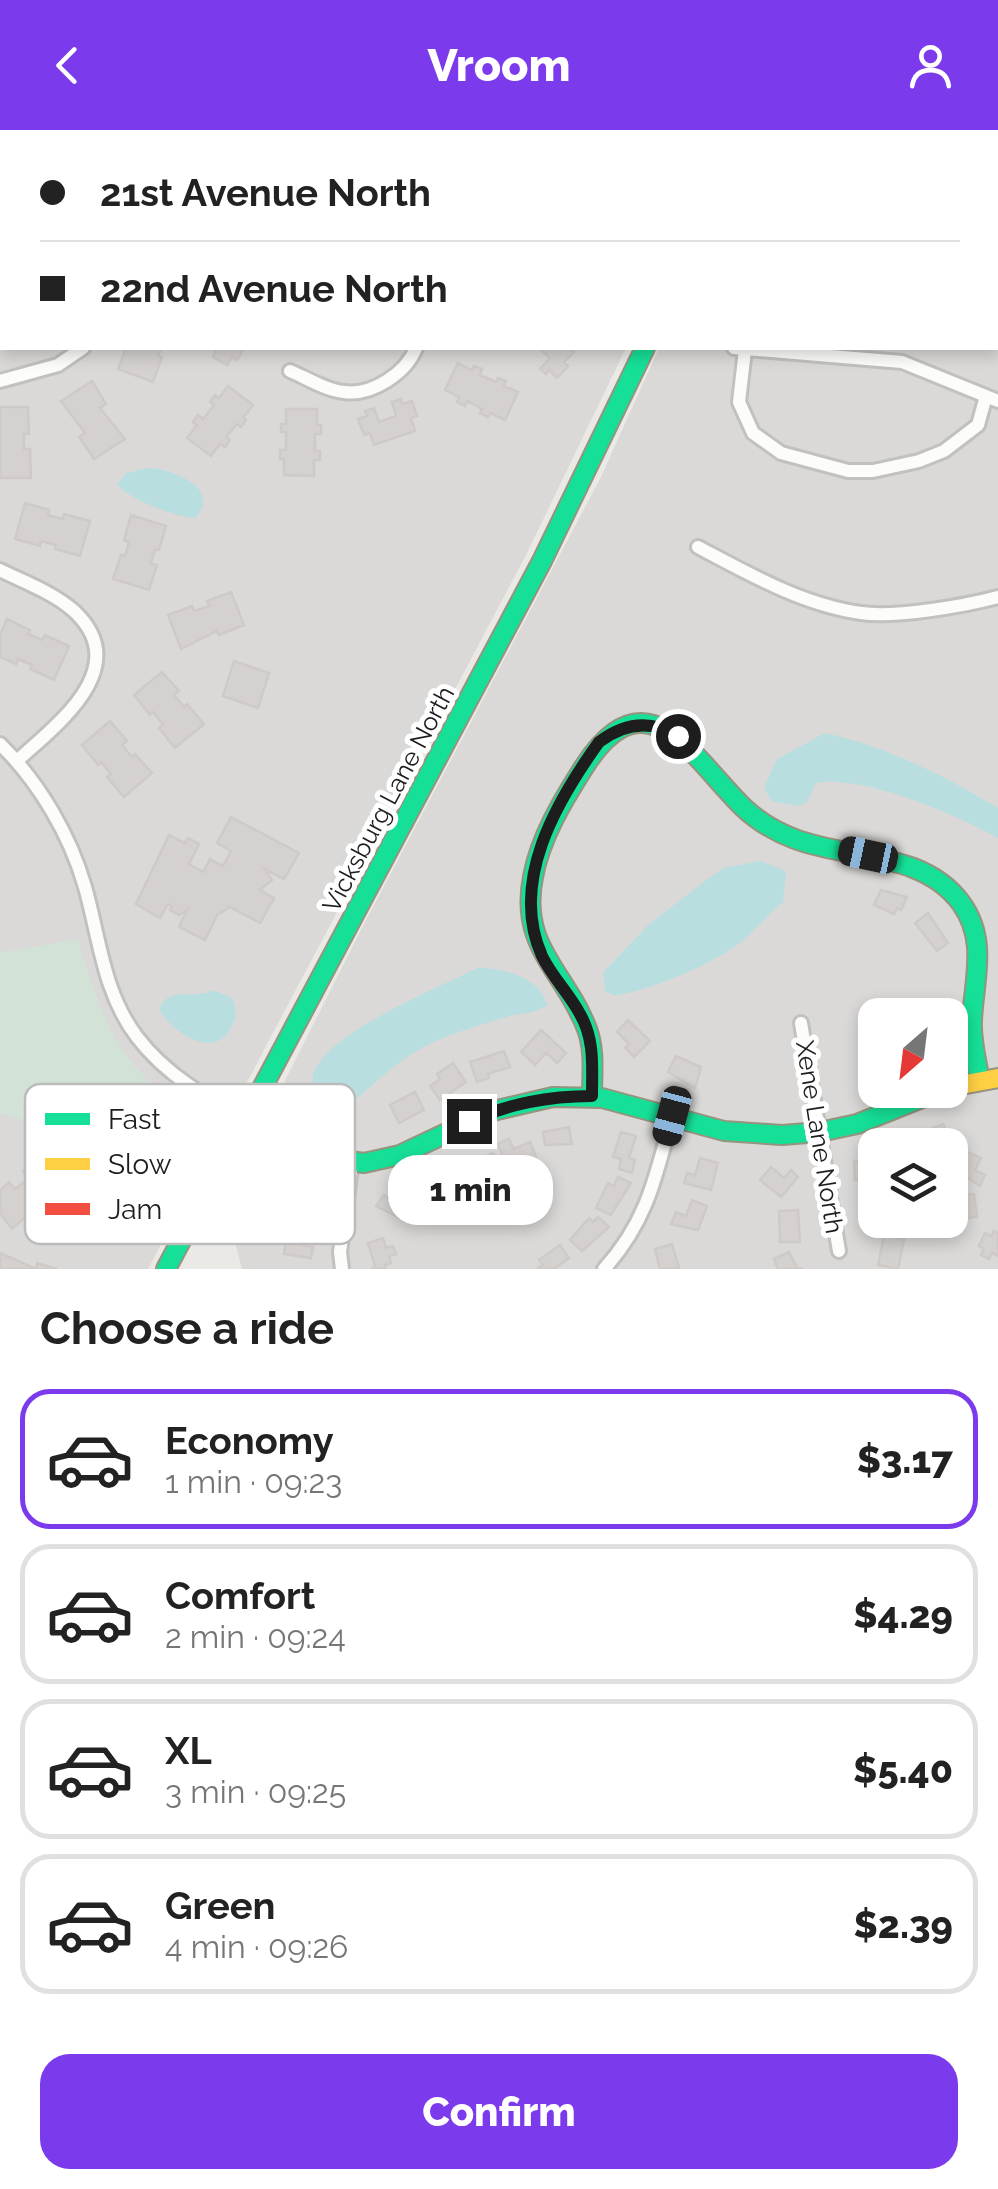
<!DOCTYPE html>
<html lang="en">
<head>
<meta charset="utf-8">
<style>
	:root { --surface:#fff; --page:#f6f6f6; --text:#222; --muted:#767676; --line:#e0e0e0; --accent:#7c3aed }
	body { margin:0; font-family:Raleway,sans-serif; background:var(--page); color:var(--text); height:100vh; display:flex; flex-direction:column; font-size:38px; white-space:nowrap }
	* { box-sizing:border-box; margin:0 }
	p { font-size:32px; color:var(--muted) }
	.icon { flex:none; width:55px; height:55px; fill:none; stroke:currentColor; stroke-width:2; stroke-linecap:round; stroke-linejoin:round }
	.map { position:relative; height:1139px; overflow:hidden }
	.panel { display:flex; flex-direction:column; background:var(--surface); flex:1 }
	.panel>* { flex:none }
	.hud { position:absolute; left:0px; top:0px; width:1000px; height:220px; box-shadow:0 5px 15px #0003; display:grid; align-content:center; height:220px; padding:0 40px; background:var(--surface) }
	.needle { width:65px; rotate:208deg }
	.tools { position:absolute; left:858px; top:868px; display:grid; gap:20px }
	.tools a { display:grid; place-items:center; width:110px; height:110px; border-radius:20px; background:var(--surface); box-shadow:0 5px 15px #0003; font-size:50px }
	.end { position:absolute; width:45px; height:45px; margin:-22px; border:12px solid #1d1d1d; background:#fff; box-shadow:0 0 0 5px #fff }
	.from { border-radius:50% }
	.bubble { position:absolute; height:70px; border-radius:30px; background:var(--surface); box-shadow:0 5px 15px #0003; font-size:32px; font-weight:800; line-height:70px; text-align:center }
	.car { position:absolute; width:30px; height:60px; margin:-30px -15px; border-radius:12px; box-shadow:0 0 8px 2px #0007; background:linear-gradient(#222 24%,#8ab4d8 0 40%,#222 0 76%,#8ab4d8 0 86%,#222 0) }
	.hud b { display:flex; align-items:center; gap:35px; height:95px; font-size:38px }
	.hud b+b { border-top:2px solid var(--line) }
	.hud i { width:25px; height:25px; background:var(--text) }
	ul { padding:0; list-style:none }
	li { display:flex; align-items:center; gap:30px; height:140px; margin:0 20px 15px; padding:0 20px; border:5px solid var(--line); border-radius:30px }
	li div { flex:1 }
	li b { display:block; font-size:38px }
	li em { font-style:normal; font-weight:800 }
	li.active { border-color:var(--accent) }
	li>.icon { width:90px; height:90px; stroke-width:1.5 }
	h2 { padding:0 40px; font-size:45px; line-height:120px }
	.primary-button { display:flex; gap:20px; margin-top:auto; padding:20px 40px }
	.primary-button a { flex:1; height:115px; border-radius:30px; background:var(--accent); color:#fff; font-size:40px; font-weight:800; line-height:115px; text-align:center }
	header { display:flex; justify-content:space-between; align-items:center; height:130px; padding:0 40px; background:var(--accent); color:#fff; font-size:45px; font-weight:800 }
	.map>svg:first-child { display:block }
	.residential { fill:#dad9d7; fill-rule:evenodd }
	.wetland { fill:#d3e2d7 }
	.water { fill:#b9dedf }
	.building { fill:#d4d1cf; stroke:#cfcac7; stroke-width:2.5 }
	.lines { fill:none; stroke-linecap:round; stroke-linejoin:round }
	.street-casing { stroke:#c2c1c0; stroke-width:18 }
	.fast-casing { stroke:#96937e; stroke-width:22 }
	.slow-casing { stroke:#96937e; stroke-width:22 }
	.jam-casing { stroke:#96937e; stroke-width:22 }
	.street { stroke:#fcfcfb; stroke-width:12 }
	.fast { stroke:#16e098; stroke-width:18 }
	.slow { stroke:#ffcf43; stroke-width:18 }
	.jam { stroke:#f24e42; stroke-width:18 }
	.route { stroke:#1d1d1d; stroke-width:12 }
	.labels { text-anchor:middle; stroke-width:10; stroke-linejoin:round; paint-order:stroke }
	.street-label { font-size:25px; fill:#1d1d1d; stroke:#fff }
	.key { fill:#fff; stroke:#bbb; stroke-width:2.5 }
	.key-label { font-size:28px; fill:#1d1d1d }
</style>
</head>
<body>
<header><svg class="icon" aria-label="back" viewBox="0 0 24 24"><path d="M15 5l-7 7 7 7"/></svg>Vroom<svg class="icon" aria-label="person" viewBox="0 0 24 24"><circle cx="12" cy="8" r="4"/><path d="M4 21q1-7 8-7t8 7"/></svg></header>
<div class="map">
<svg width="998" height="1139" viewBox="0 0 998 1139">
	<rect width="100%" height="100%" fill="#ebe9e6"/>
	<path class="residential" d="M54 0H695L54 2Z
		M751 0H998V1139H242L235 1112 240 1061 252 1016 365 792 601 347 659 218H998V2H750ZM875 885H950V960H875ZM875 1015H950V1090H875Z
		M0 53 2 218H626L525 427 148 1139H0Z"/>
	<path class="wetland" d="M78 809C93 860 108 912 147 949 166 967 194 977 210 997 197 1048 156 1082 105 1050 92 1042 81 1028 70 1018 49 1000 26 989 0 983V823Z"/>
	<path class="water" d="M148 338C172 339 223 358 195 388 175 387 131 370 117 355L126 343Z
		M825 603C886 616 945 646 998 678V708C957 685 862 644 816 653L807 672 798 676 771 671 764 658 777 629Z
		M760 731 786 741 783 772C765 787 750 807 731 819 700 840 651 859 615 866L605 861 603 843 648 795 705 751 724 738Z
		M479 837C505 840 538 845 547 875 534 884 525 882 510 886 483 894 454 902 428 915 394 931 371 959 341 981L320 976C316 966 310 956 313 946 323 903 440 858 479 837Z
		M213 860 232 868C237 880 237 888 230 899 213 931 171 901 159 879 170 854 193 871 213 860Z"/>
	<path class="building" d="M126 218H161L158 226 162 227 153 252 118 239Z
		M211 218H235L242 221 237 230 232 227 227 235 213 227 216 221Z
		M539 218H569L574 222 564 232 568 236 557 248 549 240 546 244 540 239 550 228Z
		M458 233 472 240 474 236 482 239 480 245 496 252 498 248 506 251 504 256 518 262 505 290 490 283 488 287 480 283 482 279 467 271 465 276 457 272 459 267 445 260Z
		M92 251 106 274 100 278 125 309 94 329 79 307 85 303 61 271Z
		M228 256 253 275 243 288 246 290 241 297 237 294 226 307 230 310 225 317 220 314 211 326 187 308 197 295 193 292 198 285 203 289 214 275 210 272 215 265 219 268Z
		M401 269 402 274 412 271 417 286 411 288 415 301 374 315 370 303 364 305 358 289 367 286 365 281 374 278 379 292 396 286 392 272Z
		M0 277H28L29 304H24V319H30L31 348H0Z
		M286 279H317V295H321V304H315V321H320V330H314V346L284 345V329H280V320H286V302H281V294H286Z
		M25 373 49 380 48 385 63 389 64 384 90 391 80 426 55 419 56 415 41 411 40 416 15 409Z
		M131 385 166 396 159 420 155 419 151 434 157 435 149 460 113 449 121 425 125 426 129 412 124 410Z
		M231 462 244 495 219 505 217 501 181 519 168 485 192 476 194 481 209 476 207 471Z
		M7 489 30 500 28 504 42 510 45 505 69 516 54 550 30 539 32 535 18 529 16 534 0 527V505Z
		M234 531 269 543 258 578 223 566Z
		M162 542 179 561 174 565 184 577 187 574 204 594 175 618 159 598 163 594 153 582 150 585 134 565Z
		M110 591 127 611 122 615 132 627 135 624 152 643 124 667 107 647 111 644 101 632 98 635 82 615Z
		M231 687 299 723 284 749 265 739 272 750 260 760 274 768 260 793 230 777 217 785 205 810 179 797 187 780 179 785 170 780 172 776 168 774 160 788 136 774 169 705 185 713 188 708 199 714 189 734 203 742 210 729 223 736 231 721 217 713Z
		M881 760 907 767 901 780 897 778 894 784 874 775Z
		M928 783 948 813 937 821 915 793Z
		M628 890 650 911 634 927 625 918 629 914 617 902Z
		M541 900 566 923 557 933 546 923 535 935 521 922Z
		M504 921 510 937 488 944 489 948 477 952 470 932Z
		M676 926 701 937 695 958 668 942Z
		M453 933 466 952 440 970 430 956 440 949 437 944Z
		M415 962 424 980 399 993 390 975Z
		M943 994 950 1010 938 1015H911L908 1009Z
		M569 997 572 1014 545 1015 543 1002Z
		M621 1002 636 1006 629 1028 635 1030 632 1043 619 1039 621 1029 613 1027Z
		M509 1009 514 1019 530 1012 536 1027 513 1037 508 1025 503 1027 498 1014Z
		M965 1021 981 1028 975 1040 985 1045 980 1056 956 1040Z
		M493 1023 500 1038 475 1049 472 1043 469 1044 463 1031 474 1026 476 1030Z
		M700 1028 718 1033 711 1060 684 1053 687 1043 695 1045Z
		M873 1030 874 1050H855L854 1031Z
		M46 1031 68 1061 46 1076 43 1072 12 1099 0 1083V1061L9 1052 15 1059 28 1049 23 1041 27 1038 31 1042Z
		M771 1037 784 1048 791 1040 798 1047 781 1067 760 1050Z
		M442 1045 447 1056 460 1049 467 1064 452 1072 455 1077 446 1082 437 1063 431 1065 425 1053Z
		M618 1047 631 1053 611 1085 596 1078 608 1053 614 1056Z
		M402 1058 415 1067 400 1088 376 1076 384 1065 393 1071Z
		M974 1064 977 1087 959 1089 960 1065Z
		M692 1070 707 1076 698 1100 671 1094 676 1082 686 1086Z
		M798 1080 800 1112H780L779 1081Z
		M598 1087 609 1097 582 1121 570 1110 589 1088 593 1092Z
		M288 1097 303 1099 301 1115 313 1117 311 1128 284 1124Z
		M994 1101 998 1103V1126L992 1123 989 1129 981 1125 984 1119 979 1116 985 1103 991 1106Z
		M884 1105 904 1109 898 1139 878 1135Z
		M383 1108 386 1118 393 1116 396 1124 389 1126 391 1133 385 1135 386 1139H372L375 1136 368 1113Z
		M672 1114 679 1138 660 1139 655 1119Z
		M560 1115 569 1128 554 1139H537L543 1135 539 1130Z
		M789 1122 797 1138 803 1139H778L774 1129Z
		M0 1123 36 1139 37 1133 57 1139H0Z"/>
	<g class="lines">
		<defs>
			<path id="street" d="M307 0 324 2
				M405 2 406 0
				M734 218 902 232 998 271
				M745 220 739 272 753 303 781 323 848 341H873L919 331 944 321 978 295 986 266
				M290 241C307 248 325 260 344 262 372 266 406 243 416 218
				M0 251 58 235 83 218
				M698 417C749 444 803 475 861 483 895 488 964 476 998 467
				M0 440C24 452 54 463 74 481 135 538 56 595 17 631
				M0 614C39 652 70 705 85 757 100 810 103 862 137 907 166 945 205 967 246 989
				M801 893 839 1121
				M342 1139 340 1122 352 1032
				M604 1139C647 1092 656 1046 672 986"/>
			<path id="fast" d="M0 80 2 81
				M592 966C592 944 595 920 587 899 565 841 519 817 533 747 540 708 563 670 584 637 647 538 694 630 744 678 759 692 776 702 795 709 850 730 923 721 961 773 988 810 974 849 972 890 971 910 976 930 980 950
				M246 989 321 1027 364 1033 400 1025 493 981 553 967 602 968 724 1001 782 1005 820 1002 857 994 942 960
				M166 1139 542 431 645 218"/>
			<path id="slow" d="M950 957 998 948"/>
			<path id="jam" d="M732 2 733 0"/>
		</defs>
		<use href="#street" class="street-casing"/>
		<use href="#fast" class="fast-casing"/>
		<use href="#slow" class="slow-casing"/>
		<use href="#jam" class="jam-casing"/>
		<use href="#street" class="street"/>
		<use href="#fast" class="fast"/>
		<use href="#slow" class="slow"/>
		<use href="#jam" class="jam"/>
	</g>
	<g class="lines">
		<path class="route" d="M469 991C510 974 547 966 592 966 592 937 595 910 580 884 569 863 552 847 542 826 509 752 556 672 599 612 624 593 650 589 678 606"/>
	</g>
	<g class="labels">
		<g class="street-label">
			<text transform="translate(388 669) rotate(-62)" y="9">Vicksburg Lane North</text>
			<text transform="translate(820 1007) rotate(81)" y="9">Xene Lane North</text>
		</g>
	</g>
	<rect x="25" y="954" width="330" height="160" rx="15" class="key"/>
	<rect x="45" y="983" width="45" height="12" fill="#16e098"/>
	<rect x="45" y="1028" width="45" height="12" fill="#ffcf43"/>
	<rect x="45" y="1073" width="45" height="12" fill="#f24e42"/>
	<g class="key-label">
		<text x="108" y="999">Fast</text>
		<text x="108" y="1044">Slow</text>
		<text x="108" y="1089">Jam</text>
	</g>
</svg>
<div class="tools">
<a><svg class="needle" viewBox="-14 -14 28 28"><path d="M0-13l5 13h-10z" fill="#e53935"/><path d="M0 13l5-13h-10z" fill="#767676"/></svg></a>
<a><svg class="icon" aria-label="layers" viewBox="0 0 24 24"><path d="M12 4l9 5-9 5-9-5zM3 14l9 5 9-5"/></svg></a>
</div>
<i class="end from" style="left:678px;top:606px"></i>
<i class="end" style="left:469px;top:991px"></i>
<div class="bubble" style="left:388px;top:1025px;width:165px">1 min</div>
<i class="car" style="left:868px;top:725px;rotate:282deg"></i>
<i class="car" style="left:672px;top:986px;rotate:195deg"></i>
<div class="hud">
<b><i class="from"></i>21st Avenue North</b>
<b><i></i>22nd Avenue North</b>
</div>
</div>
<section class="panel">
<h2>Choose a ride</h2>
<ul>
<li class="active"><svg class="icon" aria-label="car" viewBox="0 0 24 24"><path d="M5 17H2v-5l4-1 3-4h7l3 4 3 1v5h-3M9 17h6M6 11h13"/><circle cx="7" cy="17" r="2"/><circle cx="17" cy="17" r="2"/></svg><div><b>Economy</b><p>1 min · 09:23</p></div><em>$3.17</em></li>
<li><svg class="icon" aria-label="car" viewBox="0 0 24 24"><path d="M5 17H2v-5l4-1 3-4h7l3 4 3 1v5h-3M9 17h6M6 11h13"/><circle cx="7" cy="17" r="2"/><circle cx="17" cy="17" r="2"/></svg><div><b>Comfort</b><p>2 min · 09:24</p></div><em>$4.29</em></li>
<li><svg class="icon" aria-label="car" viewBox="0 0 24 24"><path d="M5 17H2v-5l4-1 3-4h7l3 4 3 1v5h-3M9 17h6M6 11h13"/><circle cx="7" cy="17" r="2"/><circle cx="17" cy="17" r="2"/></svg><div><b>XL</b><p>3 min · 09:25</p></div><em>$5.40</em></li>
<li><svg class="icon" aria-label="car" viewBox="0 0 24 24"><path d="M5 17H2v-5l4-1 3-4h7l3 4 3 1v5h-3M9 17h6M6 11h13"/><circle cx="7" cy="17" r="2"/><circle cx="17" cy="17" r="2"/></svg><div><b>Green</b><p>4 min · 09:26</p></div><em>$2.39</em></li>
</ul>
<div class="primary-button"><a>Confirm</a></div>
</section>
</body>
</html>
